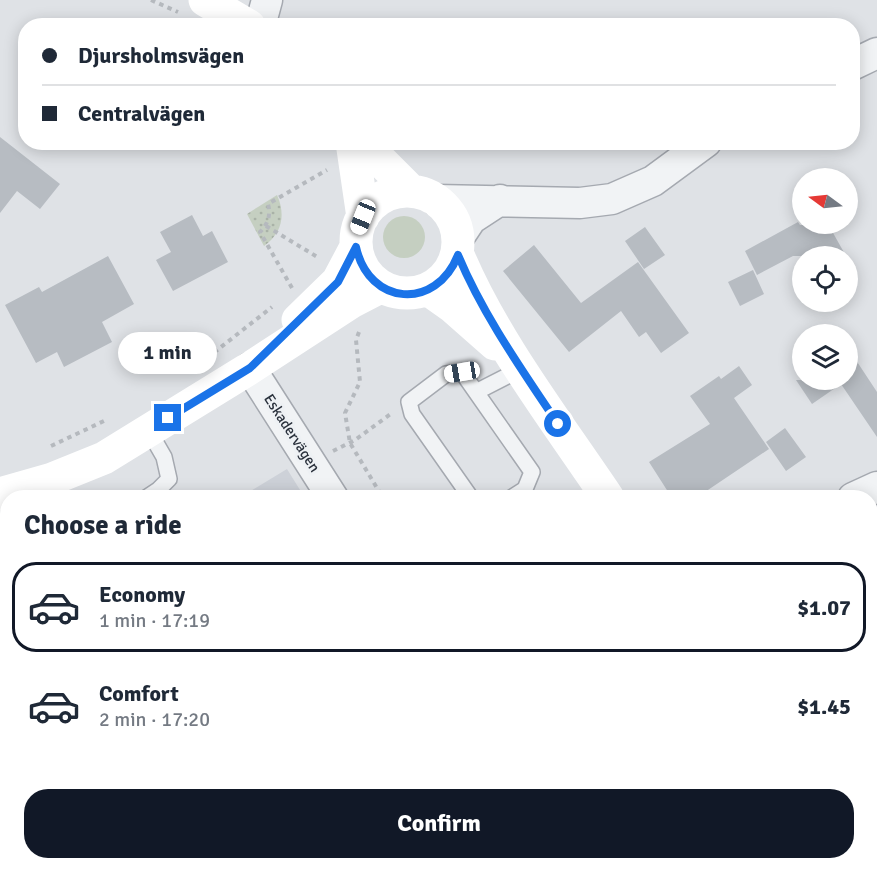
<!DOCTYPE html>
<html lang="en">
<head>
<meta charset="utf-8">
<style>
	:root { --surface:#fff; --page:#f6f6f7; --text:#1f2937; --muted:#747a83; --line:#e0e1e3; --accent:#111827 }
	body { margin:0; font-family:Signika,sans-serif; background:var(--page); color:var(--text); height:100vh; display:flex; flex-direction:column; font-size:22px; white-space:nowrap }
	* { box-sizing:border-box; margin:0 }
	p { font-size:20px; color:var(--muted) }
	.icon { flex:none; width:33px; height:33px; fill:none; stroke:currentColor; stroke-width:2; stroke-linecap:round; stroke-linejoin:round }
	.map { position:relative; flex:1; overflow:hidden }
	.side { position:absolute; left:0px; top:490px; width:878px; height:380px; display:flex; flex-direction:column; background:var(--surface); border-radius:24px 24px 0 0; box-shadow:0 3px 15px #0003 }
	.side>* { flex:none }
	.banner { position:absolute; left:18px; top:18px; width:842px; height:132px; border-radius:24px; box-shadow:0 3px 15px #0003; display:grid; align-content:center; height:132px; padding:0 24px; background:var(--surface) }
	.needle { width:39px; rotate:285deg }
	.fabs { position:absolute; left:792px; top:168px; display:grid; gap:12px }
	.fabs a { display:grid; place-items:center; width:66px; height:66px; border-radius:50%; background:var(--surface); box-shadow:0 3px 15px #0003; font-size:30px }
	.end { position:absolute; width:27px; height:27px; margin:-14px; border:8px solid #1a73e8; background:#fff; box-shadow:0 0 0 3px #fff }
	.from { border-radius:50% }
	.bubble { position:absolute; height:42px; border-radius:21px; background:var(--surface); box-shadow:0 3px 15px #0003; font-size:20px; font-weight:700; line-height:42px; text-align:center }
	.car { position:absolute; width:18px; height:36px; margin:-18px -9px; border-radius:8px; box-shadow:0 0 4px 2px #0007; background:linear-gradient(#fff 24%,#345 0 40%,#fff 0 76%,#345 0 86%,#fff 0) }
	.banner b { display:flex; align-items:center; gap:21px; height:57px; font-size:22px }
	.banner b+b { border-top:2px solid var(--line) }
	.banner i { width:15px; height:15px; background:var(--text) }
	ul { padding:0; list-style:none }
	li { display:flex; align-items:center; gap:18px; height:90px; margin:0 12px 9px; padding:0 12px; border:3px solid transparent; border-radius:24px }
	li div { flex:1 }
	li b { display:block; font-size:22px }
	li em { font-style:normal; font-weight:700 }
	li.current { border-color:var(--accent) }
	li>.icon { width:54px; height:54px; stroke-width:1.5 }
	h2 { padding:0 24px; font-size:27px; line-height:72px }
	.cta { display:flex; gap:12px; margin-top:auto; padding:12px 24px }
	.cta a { flex:1; height:69px; border-radius:24px; background:var(--accent); color:#fff; font-size:24px; font-weight:700; line-height:69px; text-align:center }
	.map>svg:first-child { display:block }
	.built { fill:#cdd1d8 }
	.grass { fill:#c5cfc1 }
	.park { fill:url(#park-dots) }
	.building { fill:#b7bcc2 }
	.lines { fill:none; stroke-linecap:round; stroke-linejoin:round }
	.lane-casing { stroke:#a5a9b0; stroke-width:18 }
	.street-casing { stroke:#a5a9b0; stroke-width:33 }
	.path { stroke:#b5b9be; stroke-width:4; stroke-dasharray:4.5 4.5; stroke-linecap:butt }
	.lane { stroke:#f1f3f5; stroke-width:15 }
	.street { stroke:#f1f3f5; stroke-width:30 }
	.secondary { stroke:#fff; stroke-width:33 }
	.rail { stroke:#7a838e; stroke-width:4.5; stroke-dasharray:3 6; stroke-linecap:butt }
	.route { stroke:#1a73e8; stroke-width:8 }
	.labels { text-anchor:middle; stroke-width:6; stroke-linejoin:round; paint-order:stroke }
	.street-label { font-size:15px; fill:#2a313c; stroke:#eef1f4 }
</style>
</head>
<body>
<div class="map">
<svg width="877" height="869" viewBox="0 0 877 869">
	<defs>
		<pattern id="park-dots" width="8" height="8" patternUnits="userSpaceOnUse" patternTransform="scale(1.5)"><rect width="8" height="8" fill="#c5cfc1"/><path d="M2 2h.1M6 6h.1" fill="none" stroke="#a9b2a7" stroke-width="1.8" stroke-linecap="round"/></pattern>
	</defs>
	<rect width="100%" height="100%" fill="#dfe2e6"/>
	<path class="built" d="M287 469 305 498H239Z
		M7 571 8 862 195 863 183 869H0V572Z
		M225 862 446 863 433 869H224Z"/>
	<path class="grass" d="M383 237a21 21 0 1 1 42 0a21 21 0 1 1-42 0Z"/>
	<path class="park" d="M277 195C286 215 282 233 264 246L247 214Z"/>
	<path class="building" d="M0 137 60 184 40 209 17 191 0 213Z
		M192 215 203 236 212 231 228 262 173 291 156 260 171 252 160 232Z
		M798 222 800 225 828 224 846 256H793L757 275 745 251Z
		M645 227 665 255 644 269 625 241Z
		M534 245 581 303 638 262 689 333 661 353 646 332 639 337 621 311 569 352 503 271Z
		M108 256 134 304 102 322 112 342 64 367 57 352 36 363 5 305 39 287 42 292Z
		M753 270 764 294 740 306 728 282Z
		M848 348 877 392V437L841 384 812 404 796 380H848Z
		M739 366 752 385 734 398 769 449 696 498H672L649 462 710 424 690 396 719 376 721 379Z
		M785 428 806 457 786 471 766 442Z"/>
	<g class="lines">
		<defs>
			<path id="lane" d="M476 392 521 369
				M52 479 62 498
				M146 498 158 490 169 479 164 457 149 431
				M471 498 412 414 409 402 446 374 462 372 532 472 525 489 511 498
				M0 589 8 584
				M503 862 512 869
				M476 869 489 862"/>
			<path id="street" d="M260 26 267 0
				M852 65 877 53
				M436 200 580 203 612 199 653 181 706 142
				M459 237 471 219 500 200
				M250 368 333 498
				M853 498 877 487
				M372 862 377 869
				M580 862 584 869"/>
		</defs>
		<use href="#lane" class="lane-casing"/>
		<use href="#street" class="street-casing"/>
		<path class="path" d="M151 0 178 12
			M266 226 319 258
			M292 288 260 232C268 224 271 215 268 204L327 170
			M359 332 356 340 360 382 345 413 350 443 383 498
			M207 358 272 307
			M51 446 106 420
			M333 451 355 440 392 413
			M622 862 626 869
			M203 869 214 862
			M825 869V862"/>
		<use href="#lane" class="lane"/>
		<use href="#street" class="street"/>
		<path class="secondary" d="M205 0 249 26
			M352 142 363 217
			M362 142 411 191
			M356 242a51 51 0 1 1 102 0a51 51 0 1 1-102 0Z
			M458 255C493 339 557 422 608 498
			M429 290 453 307 495 344
			M298 320 338 281 356 247
			M0 494 52 479 104 458 250 368 353 301 380 287
			M856 862 861 869"/>
		<path class="rail" d="M649 862 653 869"/>
	</g>
	<g class="lines">
		<path class="route" d="M168 418 250 368 338 282 356 247C369 306 436 311 458 255 483 315 522 370 558 424"/>
	</g>
	<g class="labels">
		<g class="street-label">
			<text transform="translate(292 433) rotate(57)" y="5">Eskadervägen</text>
		</g>
	</g>
</svg>
<div class="fabs">
<a><svg class="needle" viewBox="-14 -14 28 28"><path d="M0-13l5 13h-10z" fill="#e53935"/><path d="M0 13l5-13h-10z" fill="#747a83"/></svg></a>
<a><svg class="icon" aria-label="locate" viewBox="0 0 24 24"><circle cx="12" cy="12" r="6"/><path d="M12 2v4M12 18v4M2 12h4M18 12h4"/></svg></a>
<a><svg class="icon" aria-label="layers" viewBox="0 0 24 24"><path d="M12 4l9 5-9 5-9-5zM3 14l9 5 9-5"/></svg></a>
</div>
<i class="end from" style="left:558px;top:424px"></i>
<i class="end" style="left:168px;top:418px"></i>
<div class="bubble" style="left:118px;top:332px;width:99px">1 min</div>
<i class="car" style="left:363px;top:217px;rotate:202deg"></i>
<i class="car" style="left:462px;top:372px;rotate:261deg"></i>
<div class="banner">
<b><i class="from"></i>Djursholmsvägen</b>
<b><i></i>Centralvägen</b>
</div>
<section class="side">
<h2>Choose a ride</h2>
<ul>
<li class="current"><svg class="icon" aria-label="car" viewBox="0 0 24 24"><path d="M5 17H2v-5l4-1 3-4h7l3 4 3 1v5h-3M9 17h6M6 11h13"/><circle cx="7" cy="17" r="2"/><circle cx="17" cy="17" r="2"/></svg><div><b>Economy</b><p>1 min · 17:19</p></div><em>$1.07</em></li>
<li><svg class="icon" aria-label="car" viewBox="0 0 24 24"><path d="M5 17H2v-5l4-1 3-4h7l3 4 3 1v5h-3M9 17h6M6 11h13"/><circle cx="7" cy="17" r="2"/><circle cx="17" cy="17" r="2"/></svg><div><b>Comfort</b><p>2 min · 17:20</p></div><em>$1.45</em></li>
</ul>
<div class="cta"><a>Confirm</a></div>
</section>
</div>
</body>
</html>
